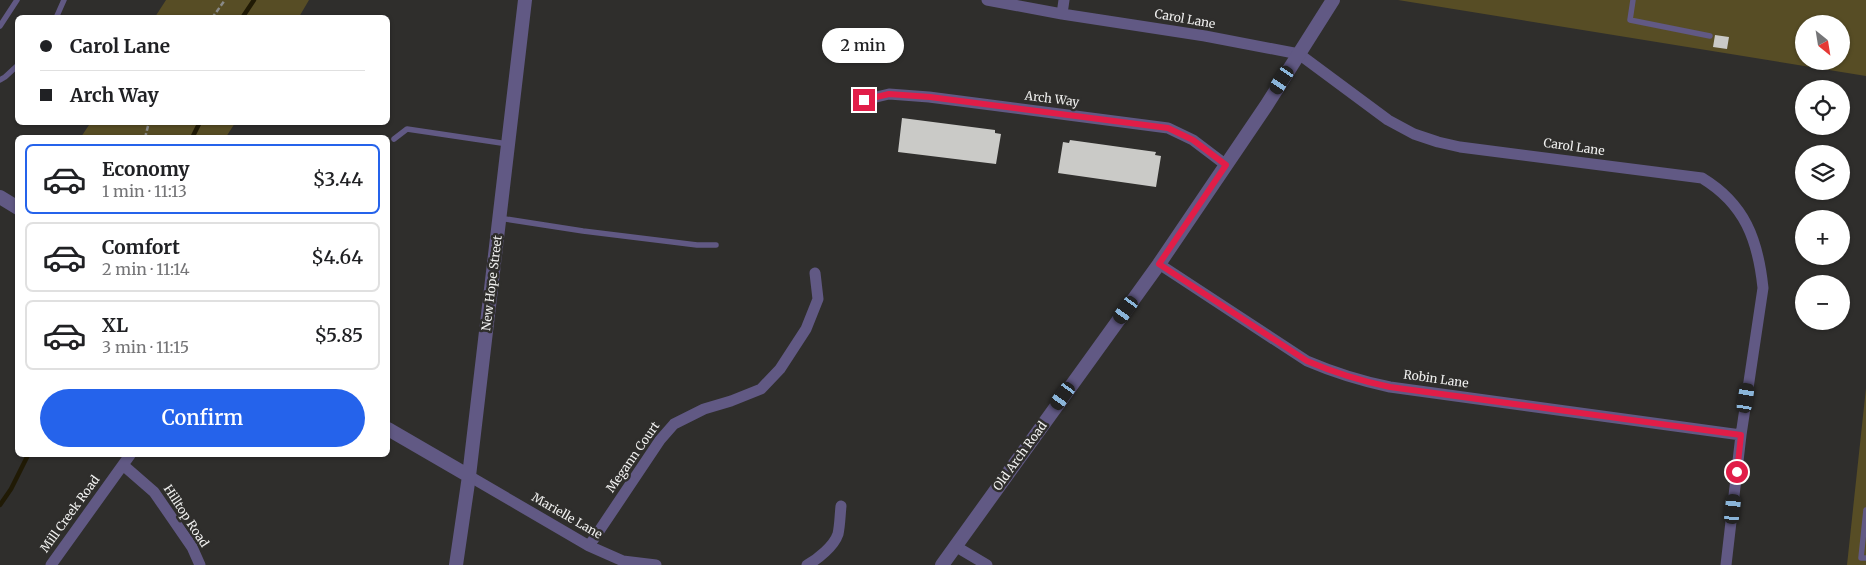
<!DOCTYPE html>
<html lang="en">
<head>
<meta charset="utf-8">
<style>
	:root { --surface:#fff; --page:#f2f2f2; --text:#202124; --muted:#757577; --line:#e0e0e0; --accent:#2563eb }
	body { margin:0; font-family:Merriweather,serif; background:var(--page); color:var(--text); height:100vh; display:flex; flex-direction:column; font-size:19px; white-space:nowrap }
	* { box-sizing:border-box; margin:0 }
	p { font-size:16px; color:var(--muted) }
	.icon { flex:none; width:28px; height:28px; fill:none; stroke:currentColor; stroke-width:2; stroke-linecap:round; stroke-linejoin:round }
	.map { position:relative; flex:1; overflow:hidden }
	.details { position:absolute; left:15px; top:135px; width:375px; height:322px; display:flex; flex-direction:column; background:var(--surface); border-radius:8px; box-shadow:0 1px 4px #0004 }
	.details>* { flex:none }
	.guide { position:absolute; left:15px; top:15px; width:375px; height:110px; border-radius:8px; box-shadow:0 1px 4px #0004; display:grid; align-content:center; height:110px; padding:0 25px; background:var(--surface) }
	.needle { width:32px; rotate:150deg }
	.tools { position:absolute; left:1795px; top:15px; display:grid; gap:10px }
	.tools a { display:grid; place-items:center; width:55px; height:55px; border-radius:50%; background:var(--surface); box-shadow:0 1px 4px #0004; font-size:25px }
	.end { position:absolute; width:22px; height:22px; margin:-11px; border:6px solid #e11d48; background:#fff; box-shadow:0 0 0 2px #fff }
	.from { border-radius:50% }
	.bubble { position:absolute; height:35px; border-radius:18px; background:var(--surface); box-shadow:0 1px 4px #0004; font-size:16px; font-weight:600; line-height:35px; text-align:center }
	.car { position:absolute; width:15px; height:30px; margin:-15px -8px; border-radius:6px; box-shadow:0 0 4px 1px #0007; background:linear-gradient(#222 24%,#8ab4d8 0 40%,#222 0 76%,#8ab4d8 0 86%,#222 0) }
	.guide b { display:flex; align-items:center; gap:18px; height:48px; font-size:19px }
	.guide b+b { border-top:1px solid var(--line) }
	.guide i { width:12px; height:12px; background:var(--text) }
	ul { padding:9px 0 0; list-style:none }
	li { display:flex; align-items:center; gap:15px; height:70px; margin:0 10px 8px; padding:0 15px; border:2px solid var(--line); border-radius:8px }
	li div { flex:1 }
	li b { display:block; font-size:19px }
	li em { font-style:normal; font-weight:600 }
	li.selected { border-color:var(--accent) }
	li>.icon { width:45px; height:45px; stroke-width:1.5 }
	.primary-button { display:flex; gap:10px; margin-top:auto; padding:10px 25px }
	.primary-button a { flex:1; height:58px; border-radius:30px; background:var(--accent); color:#fff; font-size:20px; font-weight:600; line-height:58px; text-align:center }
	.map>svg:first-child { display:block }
	.green { fill:#574d25; fill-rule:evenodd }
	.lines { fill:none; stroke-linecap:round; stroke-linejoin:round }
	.stream { stroke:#201a05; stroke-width:4.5 }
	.building { fill:#cacac7 }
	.path { stroke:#898987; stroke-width:2.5; stroke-dasharray:5 2.5; stroke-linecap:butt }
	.service { stroke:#615984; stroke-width:5.5 }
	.minor { stroke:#615984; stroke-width:11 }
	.tertiary { stroke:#615984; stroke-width:14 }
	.route { stroke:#e11d48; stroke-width:6 }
	.labels { text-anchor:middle; stroke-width:5; stroke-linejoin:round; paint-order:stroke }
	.street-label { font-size:12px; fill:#f0f0ef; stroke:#2f2e2c }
</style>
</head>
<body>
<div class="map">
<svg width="1866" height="565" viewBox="0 0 1866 565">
	<rect width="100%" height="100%" fill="#2f2e2c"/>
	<path class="green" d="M166 0H309L299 17H155Z
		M1398 0H1866V76ZM1804 24H1841V61H1804Z
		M91 122H235V123L226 137H81Z
		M1866 388V565H1847Z"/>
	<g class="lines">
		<path class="stream" d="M242 18 254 0
			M192 138 200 122
			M0 505 11 489 28 455"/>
	</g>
	<path class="building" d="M1715 35 1729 37 1727 49 1713 47Z
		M902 118 995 130V133L1001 134 996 164 898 152Z
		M1070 140 1156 152 1155 155 1161 156 1156 187 1058 173 1063 142 1069 143Z"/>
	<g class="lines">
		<path class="path" d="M212 18 225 0
			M145 138 149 122"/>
		<path class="service" d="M1633 0 1630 20 1710 36
			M56 18 64 0
			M0 26 17 0
			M0 80 5 77 18 65
			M394 139 407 129 508 144
			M499 218 583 231 697 245H716
			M1866 510 1861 558H1866"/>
		<path class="minor" d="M987 0 1062 14 1205 36 1299 54 1388 120 1414 134 1438 142 1460 147 1702 178C1745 204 1758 240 1763 288L1741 435 1726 565
			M1062 14 1064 0
			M864 100 889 94 929 97 1168 128 1193 140 1226 165
			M1159 264 1307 361C1335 373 1361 381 1390 387L1741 435
			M123 465 154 492 192 547 200 565
			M469 476 589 546 623 561 656 565
			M589 546 660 440 674 424 704 409 731 401 761 389 780 369 806 329 818 299 815 273
			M955 546 987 565
			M51 565 130 455
			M807 565C818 559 834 546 838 534 840 525 840 515 841 506"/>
		<path class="tertiary" d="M0 197 18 208
			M388 429 469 476
			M456 565 469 476 525 0
			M942 565 1159 264 1266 106 1333 0"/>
	</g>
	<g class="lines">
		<path class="route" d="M864 100 889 94 930 97 1168 128 1193 140 1226 165 1159 264 1307 361C1335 373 1361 381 1390 387L1741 435 1737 472"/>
	</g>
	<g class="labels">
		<g class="street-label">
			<text transform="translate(1185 19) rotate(10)" y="4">Carol Lane</text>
			<text transform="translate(1052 99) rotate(7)" y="4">Arch Way</text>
			<text transform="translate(1574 147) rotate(8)" y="4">Carol Lane</text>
			<text transform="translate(492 283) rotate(-83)" y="4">New Hope Street</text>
			<text transform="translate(1436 379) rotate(8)" y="4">Robin Lane</text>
			<text transform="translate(1020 456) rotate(-54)" y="4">Old Arch Road</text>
			<text transform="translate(633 457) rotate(-55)" y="4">Megann Court</text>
			<text transform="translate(70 514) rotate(-54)" y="4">Mill Creek Road</text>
			<text transform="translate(186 516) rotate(57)" y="4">Hilltop Road</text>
			<text transform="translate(567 516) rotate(30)" y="4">Marielle Lane</text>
		</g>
	</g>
</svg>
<div class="tools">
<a><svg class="needle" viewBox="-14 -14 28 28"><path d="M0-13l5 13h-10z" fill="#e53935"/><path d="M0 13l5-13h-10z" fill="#757577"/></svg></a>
<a><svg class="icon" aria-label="locate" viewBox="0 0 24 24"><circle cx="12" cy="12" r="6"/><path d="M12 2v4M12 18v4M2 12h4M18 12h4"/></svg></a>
<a><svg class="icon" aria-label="layers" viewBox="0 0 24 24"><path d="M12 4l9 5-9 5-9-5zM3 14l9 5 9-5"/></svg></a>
<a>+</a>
<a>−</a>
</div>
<i class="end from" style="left:1737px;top:472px"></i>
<i class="end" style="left:864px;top:100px"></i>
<div class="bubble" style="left:822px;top:28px;width:82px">2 min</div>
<i class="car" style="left:1282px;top:80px;rotate:213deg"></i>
<i class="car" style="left:1126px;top:310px;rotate:216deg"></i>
<i class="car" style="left:1063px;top:396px;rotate:216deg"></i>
<i class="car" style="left:1746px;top:398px;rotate:9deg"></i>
<i class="car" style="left:1733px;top:509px;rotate:6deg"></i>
<div class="guide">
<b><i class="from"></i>Carol Lane</b>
<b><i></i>Arch Way</b>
</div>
<section class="details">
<ul>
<li class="selected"><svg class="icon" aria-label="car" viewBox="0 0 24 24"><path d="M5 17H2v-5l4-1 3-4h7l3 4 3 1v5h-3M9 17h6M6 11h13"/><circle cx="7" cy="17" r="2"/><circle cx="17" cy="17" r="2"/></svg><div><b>Economy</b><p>1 min · 11:13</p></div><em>$3.44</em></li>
<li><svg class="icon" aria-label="car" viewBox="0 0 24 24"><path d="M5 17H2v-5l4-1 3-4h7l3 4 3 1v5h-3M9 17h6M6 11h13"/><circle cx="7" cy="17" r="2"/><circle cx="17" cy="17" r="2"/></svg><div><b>Comfort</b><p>2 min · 11:14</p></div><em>$4.64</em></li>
<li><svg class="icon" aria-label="car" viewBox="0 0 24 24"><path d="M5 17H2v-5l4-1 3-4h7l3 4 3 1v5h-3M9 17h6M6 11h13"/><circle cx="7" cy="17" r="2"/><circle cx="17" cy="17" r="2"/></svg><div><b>XL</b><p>3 min · 11:15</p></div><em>$5.85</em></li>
</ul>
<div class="primary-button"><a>Confirm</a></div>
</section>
</div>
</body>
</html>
